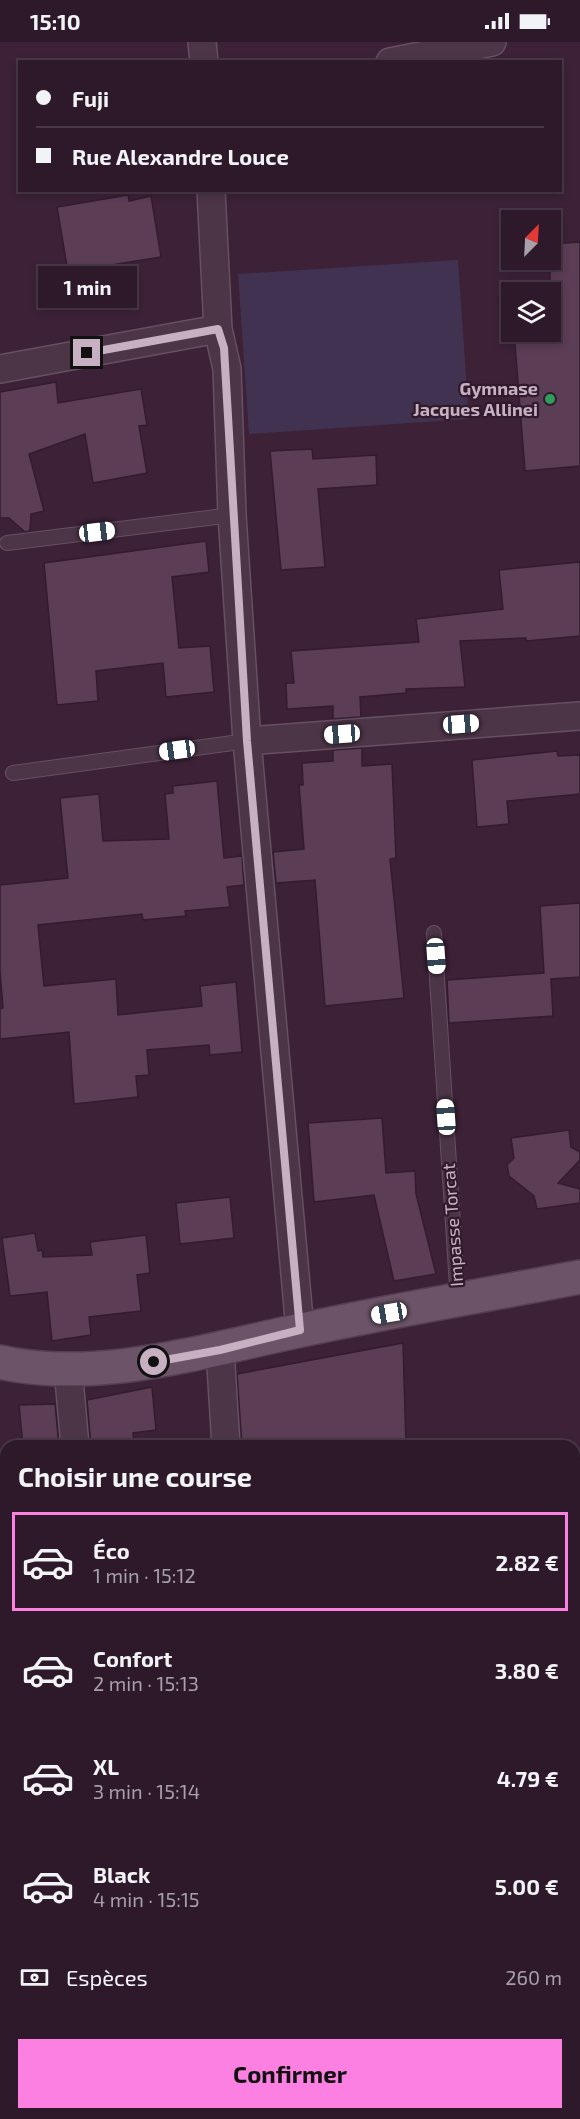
<!DOCTYPE html>
<html lang="fr">
<head>
<meta charset="utf-8">
<style>
	:root { --surface:#2d1929; --page:#392635; --text:#f1f3f6; --muted:#a7a0a8; --line:#483846; --accent:#fc80e1 }
	body { margin:0; font-family:"Exo 2",sans-serif; background:var(--page); color:var(--text); height:100vh; display:flex; flex-direction:column; font-size:22px; white-space:nowrap }
	* { box-sizing:border-box; margin:0 }
	p { font-size:20px; color:var(--muted) }
	.icon { flex:none; width:33px; height:33px; fill:none; stroke:currentColor; stroke-width:2; stroke-linecap:round; stroke-linejoin:round }
	.map { position:relative; flex:1; overflow:hidden }
	.sheet { position:absolute; left:0px; top:1398px; width:580px; height:680px; display:flex; flex-direction:column; background:var(--surface); border-radius:18px 18px 0 0; box-shadow:0 3px 9px #0003,0 0 0 2px var(--line) }
	.sheet>* { flex:none }
	.hud { position:absolute; left:18px; top:18px; width:544px; height:132px; border-radius:0px; box-shadow:0 3px 9px #0003,0 0 0 2px var(--line); display:grid; align-content:center; height:132px; padding:0 18px; background:var(--surface) }
	.needle { width:39px; rotate:24deg }
	.controls { position:absolute; left:501px; top:168px; display:grid; gap:12px }
	.controls a { display:grid; place-items:center; width:60px; height:60px; border-radius:0px; background:var(--surface); box-shadow:0 3px 9px #0003,0 0 0 2px var(--line); font-size:30px }
	.end { position:absolute; width:27px; height:27px; margin:-14px; border:8px solid #c8b0c3; background:#111; box-shadow:0 0 0 3px #111 }
	.from { border-radius:50% }
	.bubble { position:absolute; height:42px; border-radius:0px; background:var(--surface); box-shadow:0 3px 9px #0003,0 0 0 2px var(--line); font-size:20px; font-weight:700; line-height:42px; text-align:center }
	.car { position:absolute; width:18px; height:36px; margin:-18px -9px; border-radius:8px; box-shadow:0 0 4px 2px #0007; background:linear-gradient(#fff 24%,#345 0 40%,#fff 0 76%,#345 0 86%,#fff 0) }
	.hud b { display:flex; align-items:center; gap:21px; height:57px; font-size:22px }
	.hud b+b { border-top:2px solid var(--line) }
	.hud i { width:15px; height:15px; background:var(--text) }
	ul { padding:0; list-style:none }
	li { display:flex; align-items:center; gap:18px; height:99px; margin:0 12px 9px; padding:0 6px; border:3px solid transparent; border-radius:0px }
	li div { flex:1 }
	li b { display:block; font-size:22px }
	li em { font-style:normal; font-weight:700 }
	li.on { border-color:var(--accent) }
	li>.icon { width:54px; height:54px; stroke-width:1.5 }
	h2 { padding:0 18px; font-size:27px; line-height:72px }
	.pay { display:flex; align-items:center; gap:15px; height:66px; padding:0 18px; font-size:22px }
	.pay p { margin-inline-start:auto }
	.cta { display:flex; gap:12px; margin-top:auto; padding:12px 18px }
	.cta a { flex:1; height:69px; border-radius:0px; background:var(--accent); color:#111; font-size:24px; font-weight:700; line-height:69px; text-align:center }
	.status { display:flex; justify-content:space-between; align-items:center; height:42px; padding:0 30px; background:var(--surface); direction:ltr }
	.status svg { height:16px; fill:currentColor }
	.map>svg:first-child { display:block }
	.green { fill:#403250 }
	.building { fill:#5b3d56; stroke:#331c2e; stroke-width:1.5 }
	.lines { fill:none; stroke-linecap:round; stroke-linejoin:round }
	.service-casing { stroke:#675062; stroke-width:16 }
	.minor-casing { stroke:#675062; stroke-width:30 }
	.primary-casing { stroke:#553e50; stroke-width:36 }
	.service { stroke:#4c3547; stroke-width:14 }
	.minor { stroke:#4c3547; stroke-width:27 }
	.primary { stroke:#6c5367; stroke-width:33 }
	.route { stroke:#c8b0c3; stroke-width:8 }
	.leisure-dot { fill:#2e9e5b; stroke:#301a2c; stroke-width:2 }
	.labels { text-anchor:middle; stroke-width:4.5; stroke-linejoin:round; paint-order:stroke }
	.poi-label { font-size:18px; font-weight:bold; fill:#c8b0c3; stroke:#301a2c; text-anchor:end }
	.street-label { font-size:18px; fill:#c8b0c3; stroke:#301a2c }
</style>
</head>
<body>
<div class="status"><b>15:10</b><svg viewBox="0 0 49 12"><path d="M0 12V9h3v3zM5 12V6h3v6zM10 12V3h3v9zM15 12V0h3v12zM26 1h20v11H26zM47 4h2v5h-2z"/></svg></div>
<div class="map">
<svg width="580" height="2077" viewBox="0 0 580 2077">
	<rect width="100%" height="100%" fill="#3c2137"/>
	<path class="green" d="M458 218 469 377 249 392 238 232Z"/>
	<path class="building" d="M128 153 129 159 151 154 161 215 68 230 57 165Z
		M580 200V424L525 429 514 290H550V202Z
		M499 255H512V280L500 282Z
		M56 340 58 361 141 347 147 383 139 384 147 431 93 441 85 392 29 412 44 469 31 472 30 489 25 490 9 476H0V350Z
		M312 407 313 417 376 413 377 443 318 447 325 525 281 528 270 409Z
		M206 499 209 530 172 535 179 606 210 604 214 650 166 655 163 621 96 629 98 659 57 663 44 521Z
		M580 520V594L526 599V596L460 599 465 645 406 647V651L360 655 361 675 333 677V664L287 667 286 641H294L291 609 419 600 416 577 503 567 499 528Z
		M362 706V724L392 722 396 816 390 817 404 956 325 964 315 838 276 841 273 810 304 807 299 743H303L302 721 333 719V708Z
		M557 709 558 714 580 713V752L507 759 509 782 477 785 472 718Z
		M217 739 224 816 242 814 244 843 227 845 230 865 185 869 186 874 143 878 142 872 38 883 44 944 116 937 118 973 202 964 200 944 236 940 242 1010 210 1013 209 1003 147 1008 149 1033 136 1034 138 1055 74 1062 69 990 0 997V967L3 966 0 929V843L68 836 60 756 99 752 103 799 169 797 165 752 173 751V744Z
		M580 861V935L551 937 553 974 449 981 447 938 544 931 540 864Z
		M382 1076 386 1131 415 1129 416 1152 436 1232 394 1239 374 1153 314 1160 308 1081Z
		M569 1088 571 1105 580 1110V1118L558 1141 580 1147V1161L537 1167 534 1154 509 1134 507 1123 514 1116 511 1096Z
		M230 1155 234 1196 180 1202 176 1161Z
		M35 1191 38 1209 42 1208 43 1215 92 1213 90 1200 146 1193 150 1231 137 1233 141 1269 89 1275 91 1293 52 1299 47 1250 10 1254 2 1196Z
		M403 1301 406 1404H242L237 1332Z
		M152 1345 156 1388 133 1391 134 1404H91L87 1358Z
		M55 1362 59 1404H23L19 1363Z"/>
	<g class="lines">
		<defs>
			<path id="service" d="M7 501 232 473
				M13 731 247 699
				M434 891 458 1259"/>
			<path id="minor" d="M202 0 204 20
				M390 20 492 0
				M211 148 218 287 227 327 232 473 247 699 300 1288
				M0 327 218 287
				M247 699 580 674
				M220 1308 226 1404
				M68 1326 75 1404
				M574 2042H580
				M0 2045H6"/>
			<path id="primary" d="M0 1320C98 1342 206 1308 302 1288 394 1268 487 1253 580 1235"/>
		</defs>
		<use href="#service" class="service-casing"/>
		<use href="#minor" class="minor-casing"/>
		<use href="#primary" class="primary-casing"/>
		<use href="#service" class="service"/>
		<use href="#minor" class="minor"/>
		<use href="#primary" class="primary"/>
	</g>
	<g class="lines">
		<path class="route" d="M87 311 218 287 224 306 247 699 300 1288 220 1308 154 1320"/>
	</g>
	<circle class="leisure-dot" cx="550" cy="357" r="6"/>
	<g class="labels">
		<g class="poi-label">
			<text x="538" y="353">Gymnase<tspan x="538" dy="21">Jacques Allinei</tspan></text>
		</g>
		<g class="street-label">
			<text transform="translate(453 1183) rotate(-94)" y="6">Impasse Torcat</text>
		</g>
	</g>
</svg>
<div class="controls">
<a><svg class="needle" viewBox="-14 -14 28 28"><path d="M0-13l5 13h-10z" fill="#e53935"/><path d="M0 13l5-13h-10z" fill="#a7a0a8"/></svg></a>
<a><svg class="icon" aria-label="layers" viewBox="0 0 24 24"><path d="M12 4l9 5-9 5-9-5zM3 14l9 5 9-5"/></svg></a>
</div>
<i class="end from" style="left:154px;top:1320px"></i>
<i class="end" style="left:87px;top:311px"></i>
<div class="bubble" style="left:38px;top:224px;width:99px">1 min</div>
<i class="car" style="left:97px;top:490px;rotate:83deg"></i>
<i class="car" style="left:461px;top:682px;rotate:86deg"></i>
<i class="car" style="left:342px;top:692px;rotate:266deg"></i>
<i class="car" style="left:177px;top:708px;rotate:262deg"></i>
<i class="car" style="left:436px;top:914px;rotate:176deg"></i>
<i class="car" style="left:446px;top:1075px;rotate:356deg"></i>
<i class="car" style="left:389px;top:1271px;rotate:260deg"></i>
<div class="hud">
<b><i class="from"></i>Fuji</b>
<b><i></i>Rue Alexandre Louce</b>
</div>
<section class="sheet">
<h2>Choisir une course</h2>
<ul>
<li class="on"><svg class="icon" aria-label="car" viewBox="0 0 24 24"><path d="M5 17H2v-5l4-1 3-4h7l3 4 3 1v5h-3M9 17h6M6 11h13"/><circle cx="7" cy="17" r="2"/><circle cx="17" cy="17" r="2"/></svg><div><b>Éco</b><p>1 min · 15:12</p></div><em>2.82 €</em></li>
<li><svg class="icon" aria-label="car" viewBox="0 0 24 24"><path d="M5 17H2v-5l4-1 3-4h7l3 4 3 1v5h-3M9 17h6M6 11h13"/><circle cx="7" cy="17" r="2"/><circle cx="17" cy="17" r="2"/></svg><div><b>Confort</b><p>2 min · 15:13</p></div><em>3.80 €</em></li>
<li><svg class="icon" aria-label="car" viewBox="0 0 24 24"><path d="M5 17H2v-5l4-1 3-4h7l3 4 3 1v5h-3M9 17h6M6 11h13"/><circle cx="7" cy="17" r="2"/><circle cx="17" cy="17" r="2"/></svg><div><b>XL</b><p>3 min · 15:14</p></div><em>4.79 €</em></li>
<li><svg class="icon" aria-label="car" viewBox="0 0 24 24"><path d="M5 17H2v-5l4-1 3-4h7l3 4 3 1v5h-3M9 17h6M6 11h13"/><circle cx="7" cy="17" r="2"/><circle cx="17" cy="17" r="2"/></svg><div><b>Black</b><p>4 min · 15:15</p></div><em>5.00 €</em></li>
</ul>
<div class="pay"><svg class="icon" aria-label="cash" viewBox="0 0 24 24"><path d="M3 7h18v10H3z"/><circle cx="12" cy="12" r="2"/></svg>Espèces<p>260 m</p></div>
<div class="cta"><a>Confirmer</a></div>
</section>
</div>
</body>
</html>
